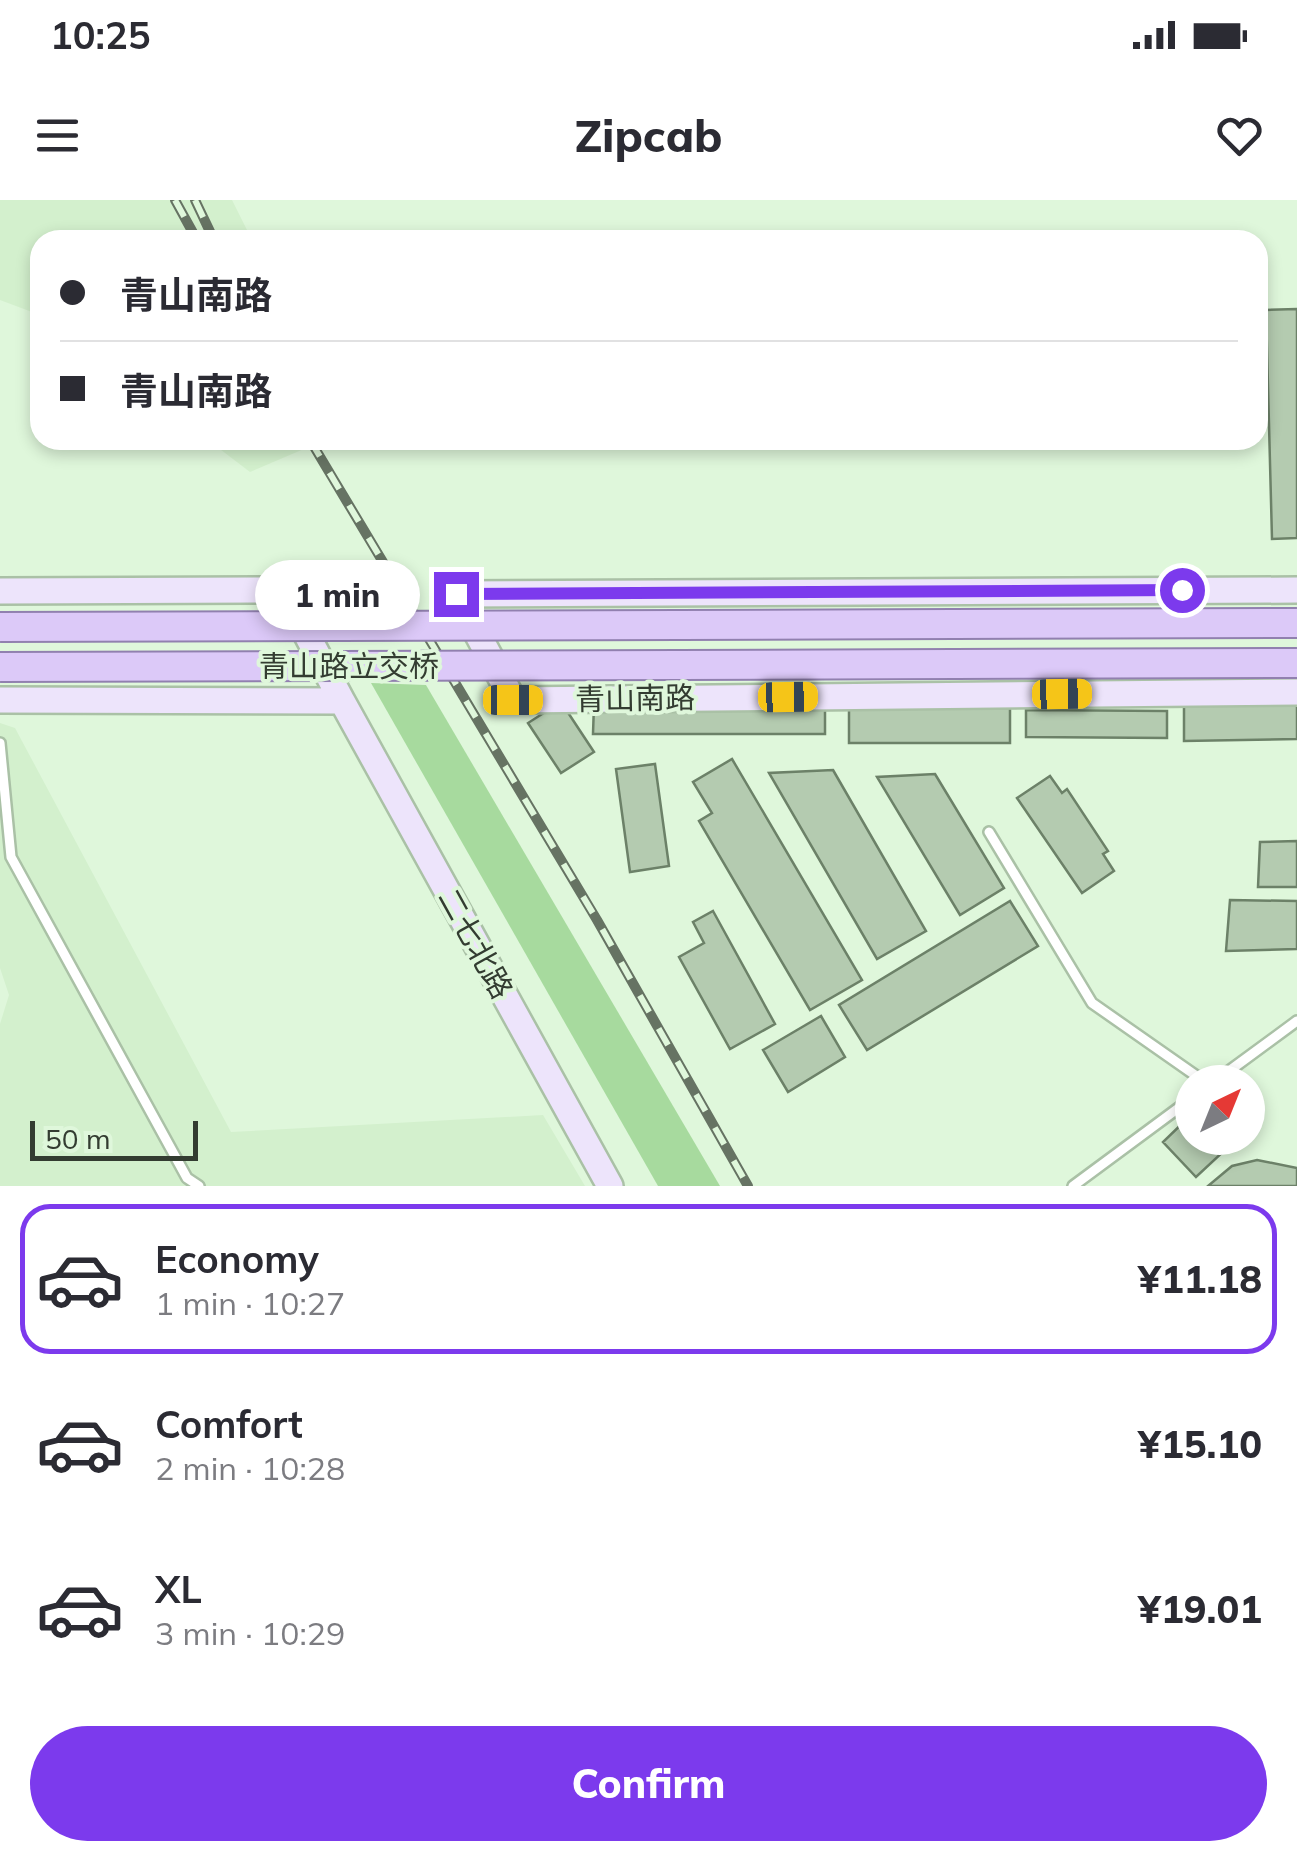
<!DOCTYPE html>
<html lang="en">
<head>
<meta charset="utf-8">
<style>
	:root { --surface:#fff; --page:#f7f7f7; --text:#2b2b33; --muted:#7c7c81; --line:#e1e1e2; --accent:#7c3aed }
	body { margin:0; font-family:Mulish,"Noto Sans SC",sans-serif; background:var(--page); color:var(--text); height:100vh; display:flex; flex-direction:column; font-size:38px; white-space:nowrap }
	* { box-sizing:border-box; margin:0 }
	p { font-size:32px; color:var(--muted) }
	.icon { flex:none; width:55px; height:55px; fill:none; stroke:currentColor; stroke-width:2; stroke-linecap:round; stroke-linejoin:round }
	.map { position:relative; height:986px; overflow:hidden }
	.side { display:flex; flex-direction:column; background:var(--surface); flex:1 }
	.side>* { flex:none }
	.top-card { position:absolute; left:30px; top:30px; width:1238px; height:220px; border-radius:30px; box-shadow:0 5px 15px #0003; display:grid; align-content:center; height:220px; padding:0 30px; background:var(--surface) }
	.needle { width:65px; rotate:43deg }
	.controls { position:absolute; left:1175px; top:865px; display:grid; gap:20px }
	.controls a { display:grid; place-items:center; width:90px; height:90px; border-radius:50%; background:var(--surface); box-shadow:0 5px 15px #0003; font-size:50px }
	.scale { position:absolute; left:30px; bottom:25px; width:168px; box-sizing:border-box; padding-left:10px; border:5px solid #333c31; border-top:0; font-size:28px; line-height:35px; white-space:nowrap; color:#333c31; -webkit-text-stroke:8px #dff7db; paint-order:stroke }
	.end { position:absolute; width:45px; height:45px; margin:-22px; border:12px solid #7c3aed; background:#fff; box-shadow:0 0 0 5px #fff }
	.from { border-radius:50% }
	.bubble { position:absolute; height:70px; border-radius:35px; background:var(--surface); box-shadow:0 5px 15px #0003; font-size:32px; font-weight:800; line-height:70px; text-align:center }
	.car { position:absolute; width:30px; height:60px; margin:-30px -15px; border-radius:12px; box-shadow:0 0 8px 2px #0007; background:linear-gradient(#f5c518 24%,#345 0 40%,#f5c518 0 76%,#345 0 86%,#f5c518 0) }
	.top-card b { display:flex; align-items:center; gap:35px; height:95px; font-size:38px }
	.top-card b+b { border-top:2px solid var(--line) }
	.top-card i { width:25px; height:25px; background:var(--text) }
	ul { padding:18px 0 0; list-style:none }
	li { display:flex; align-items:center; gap:30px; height:150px; margin:0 20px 15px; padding:0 10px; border:5px solid transparent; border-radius:30px }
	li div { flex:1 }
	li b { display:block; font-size:38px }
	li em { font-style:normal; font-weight:800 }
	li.selected { border-color:var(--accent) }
	li>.icon { width:90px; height:90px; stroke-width:1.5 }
	.button { display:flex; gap:20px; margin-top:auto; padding:20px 30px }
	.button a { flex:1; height:115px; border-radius:60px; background:var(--accent); color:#fff; font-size:40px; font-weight:800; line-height:115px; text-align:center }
	.status { display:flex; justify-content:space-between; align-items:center; height:70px; padding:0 50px; background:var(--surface); direction:ltr }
	.status svg { height:28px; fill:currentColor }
	header { display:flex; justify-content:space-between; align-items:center; height:130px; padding:0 30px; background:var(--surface); font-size:45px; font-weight:800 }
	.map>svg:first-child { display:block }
	.built { fill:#d3f0cd }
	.green { fill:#a7da9e }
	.building { fill:#b4cbb0; stroke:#6c8168; stroke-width:2.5 }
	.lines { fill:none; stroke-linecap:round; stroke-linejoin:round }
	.lane-casing { stroke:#aac1a6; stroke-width:14 }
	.secondary-casing { stroke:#aac1a6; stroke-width:30 }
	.lane { stroke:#fff; stroke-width:9 }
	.secondary { stroke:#ede4fb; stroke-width:25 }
	.rail-casing { stroke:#667363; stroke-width:10 }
	.rail { stroke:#dff7db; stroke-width:6; stroke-dasharray:19; stroke-linecap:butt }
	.primary-bridge-casing { stroke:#9180af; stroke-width:32; stroke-linecap:butt }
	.primary-bridge { stroke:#dcc9f8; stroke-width:28 }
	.route { stroke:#7c3aed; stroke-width:12 }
	.labels { text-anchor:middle; stroke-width:8; stroke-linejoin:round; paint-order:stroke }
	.street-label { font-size:30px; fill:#333c31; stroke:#dff7db }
</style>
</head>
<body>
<div class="status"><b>10:25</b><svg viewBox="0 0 49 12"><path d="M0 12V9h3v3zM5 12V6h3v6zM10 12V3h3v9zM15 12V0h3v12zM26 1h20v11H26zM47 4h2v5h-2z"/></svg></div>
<header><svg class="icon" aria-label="menu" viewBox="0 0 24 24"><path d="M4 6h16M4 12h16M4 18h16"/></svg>Zipcab<svg class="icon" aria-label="heart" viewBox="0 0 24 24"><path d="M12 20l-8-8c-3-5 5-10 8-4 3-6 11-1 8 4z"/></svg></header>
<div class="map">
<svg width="1297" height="986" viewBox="0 0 1297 986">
	<rect width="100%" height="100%" fill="#dff7db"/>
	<path class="built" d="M0 0H232L252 40H40V115L0 100Z
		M208 240H325L250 272Z
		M0 523 15 528 231 932 543 915 585 986H0V824L9 795 0 768Z"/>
	<path class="green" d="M371 483 426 485 720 986H658Z"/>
	<path class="building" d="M1297 109V338L1272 339 1266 110Z
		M561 502 594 552 561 573 528 523Z
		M1297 502V539L1184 541V504Z
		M594 504H825V534H593Z
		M849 507 1010 508V543H849Z
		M1026 510 1167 511V538L1026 537Z
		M732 559 862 780 810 810 699 621 712 613 693 582Z
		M655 564 669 666 630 672 616 569Z
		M833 570 926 731 877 759 769 573Z
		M935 574 1004 688 960 715 877 577Z
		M1050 576 1062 593 1067 589 1108 651 1103 654 1114 671 1082 693 1017 598Z
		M1297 641V687H1258L1260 642Z
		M1230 700 1297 701V749L1226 751Z
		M1010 701 1038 746 867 850 839 805Z
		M713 711 775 824 730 849 679 757 704 743 693 722Z
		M821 816 845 857 788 892 763 850Z
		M1192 914V938H1214L1225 950 1196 977 1163 942Z
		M1257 960 1297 968V986H1208L1232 966Z"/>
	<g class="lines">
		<defs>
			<path id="lane" d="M0 543 11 657 187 978 199 986
				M989 632 1092 803 1205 882
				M1214 882 1297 821
				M1073 986 1192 898"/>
			<path id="secondary" d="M1297 390 456 394 513 500 1297 492
				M0 391 283 390 342 501 0 500
				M342 501 610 986"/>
		</defs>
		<use href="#lane" class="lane-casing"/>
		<use href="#secondary" class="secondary-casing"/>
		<use href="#lane" class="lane"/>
		<use href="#secondary" class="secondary"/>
		<defs>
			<path id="rail" d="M175 0 197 40
				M195 0 214 40
				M310 240 597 720 748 986"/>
		</defs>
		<use href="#rail" class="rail-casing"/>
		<use href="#rail" class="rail"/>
		<defs>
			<path id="primary-bridge" d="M0 427 1297 423
				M0 467 1297 463"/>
		</defs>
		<use href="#primary-bridge" class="primary-bridge-casing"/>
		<use href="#primary-bridge" class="primary-bridge"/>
	</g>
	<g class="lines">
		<path class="route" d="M456 394 1182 390"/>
	</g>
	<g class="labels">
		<g class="street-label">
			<text x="349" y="477">青山路立交桥</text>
			<text transform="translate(635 499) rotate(-1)" y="10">青山南路</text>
			<text transform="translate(475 744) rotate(61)" y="10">二七北路</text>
		</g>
	</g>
</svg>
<div class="controls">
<a><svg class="needle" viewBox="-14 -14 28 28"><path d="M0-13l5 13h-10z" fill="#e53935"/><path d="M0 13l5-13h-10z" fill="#7c7c81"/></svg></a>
</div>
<div class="scale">50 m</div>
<i class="end from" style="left:1182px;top:390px"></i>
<i class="end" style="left:456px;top:394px"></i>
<div class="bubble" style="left:255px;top:360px;width:165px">1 min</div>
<i class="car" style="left:1062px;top:494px;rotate:89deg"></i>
<i class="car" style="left:788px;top:497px;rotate:89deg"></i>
<i class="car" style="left:513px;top:500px;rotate:90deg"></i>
<div class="top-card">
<b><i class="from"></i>青山南路</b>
<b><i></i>青山南路</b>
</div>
</div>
<section class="side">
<ul>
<li class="selected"><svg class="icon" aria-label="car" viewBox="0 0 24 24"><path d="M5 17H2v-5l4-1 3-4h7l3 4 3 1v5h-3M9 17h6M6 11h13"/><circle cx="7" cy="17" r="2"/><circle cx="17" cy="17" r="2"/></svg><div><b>Economy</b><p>1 min · 10:27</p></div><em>¥11.18</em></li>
<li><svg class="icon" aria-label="car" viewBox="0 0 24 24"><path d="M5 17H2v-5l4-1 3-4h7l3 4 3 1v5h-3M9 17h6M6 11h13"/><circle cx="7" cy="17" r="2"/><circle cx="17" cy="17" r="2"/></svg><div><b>Comfort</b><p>2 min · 10:28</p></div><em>¥15.10</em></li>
<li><svg class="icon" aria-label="car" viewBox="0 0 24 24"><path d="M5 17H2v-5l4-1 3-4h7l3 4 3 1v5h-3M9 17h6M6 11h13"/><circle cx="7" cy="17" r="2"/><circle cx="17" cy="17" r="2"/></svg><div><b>XL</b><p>3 min · 10:29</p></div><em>¥19.01</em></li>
</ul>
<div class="button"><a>Confirm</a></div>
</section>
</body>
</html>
